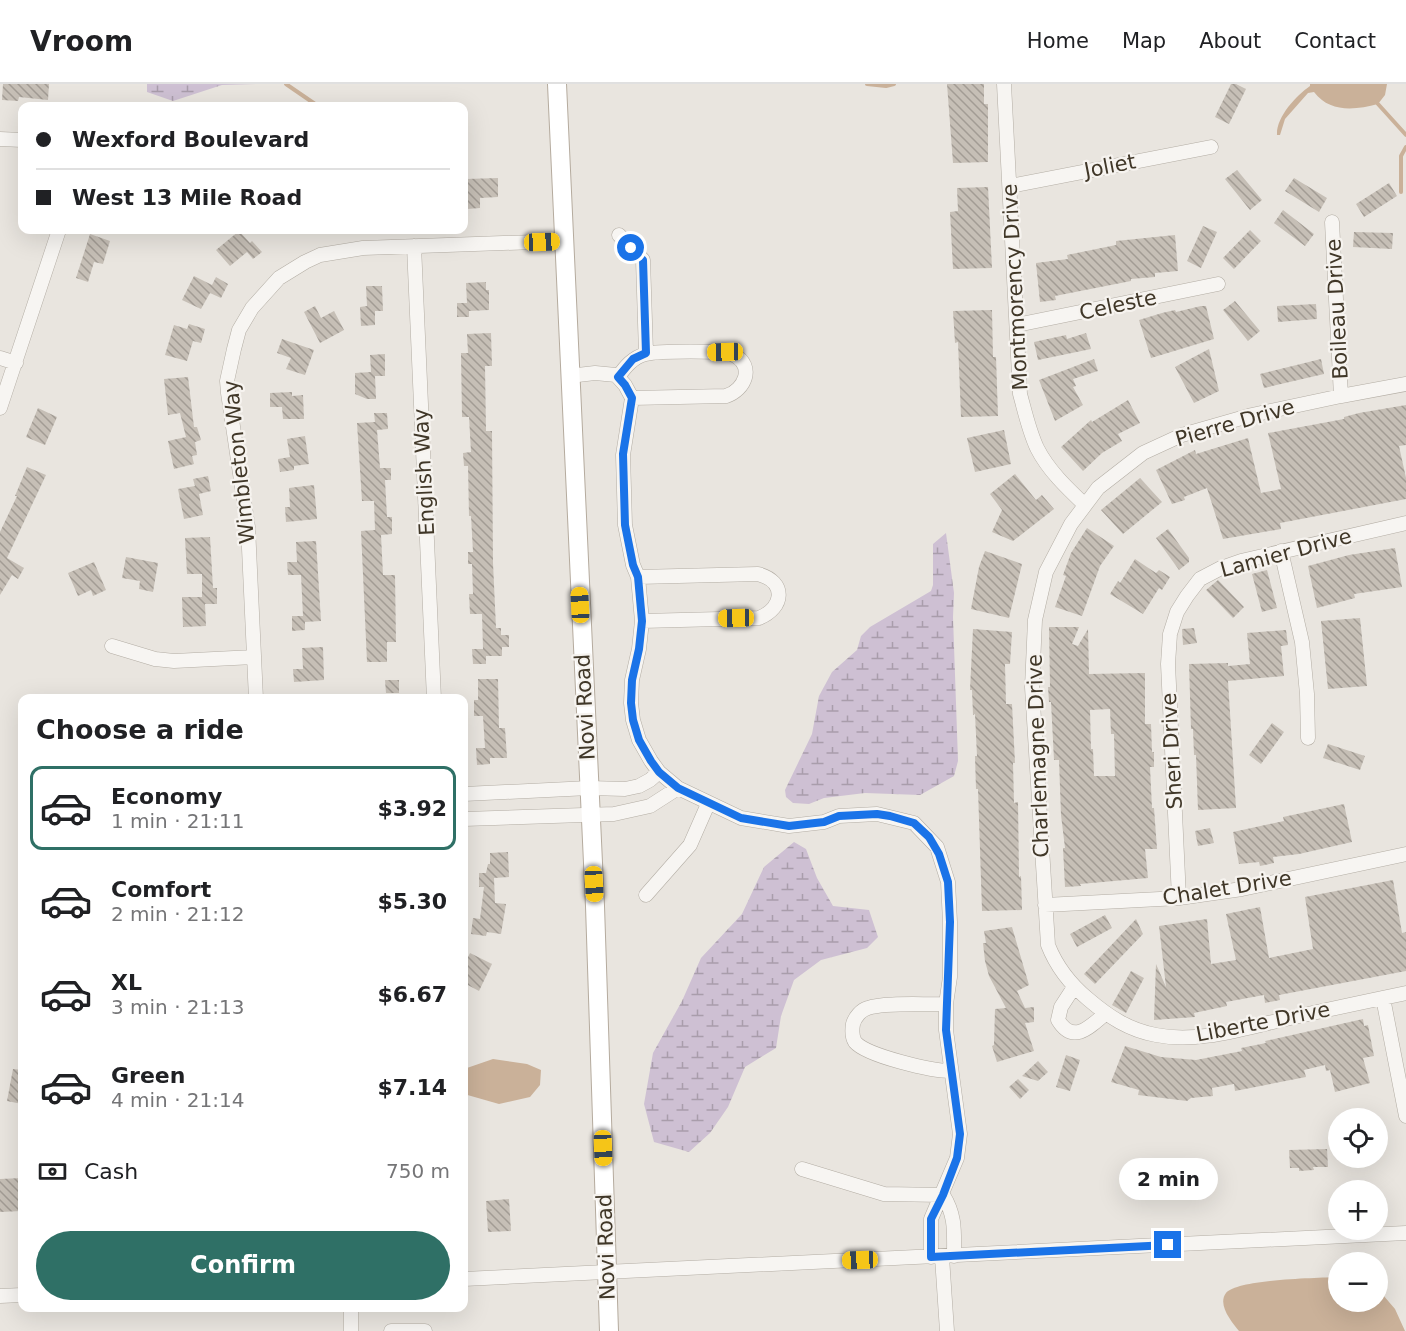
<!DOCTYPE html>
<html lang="en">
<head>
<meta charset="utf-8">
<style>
	:root { --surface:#fff; --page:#f2f2f2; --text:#202124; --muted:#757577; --line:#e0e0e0; --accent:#2f7066 }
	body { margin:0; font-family:"DejaVu Sans",sans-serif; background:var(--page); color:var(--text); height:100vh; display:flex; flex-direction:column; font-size:22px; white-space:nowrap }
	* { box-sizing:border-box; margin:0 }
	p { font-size:20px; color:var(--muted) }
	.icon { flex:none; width:33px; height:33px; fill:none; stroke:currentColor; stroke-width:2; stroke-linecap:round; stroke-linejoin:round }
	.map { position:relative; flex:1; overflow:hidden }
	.drawer { position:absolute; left:18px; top:610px; width:450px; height:618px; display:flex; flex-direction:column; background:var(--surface); border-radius:12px; box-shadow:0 6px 24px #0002 }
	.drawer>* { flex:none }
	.hud { position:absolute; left:18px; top:18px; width:450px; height:132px; border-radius:12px; box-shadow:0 6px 24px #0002; display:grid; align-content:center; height:132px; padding:0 18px; background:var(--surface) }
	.tools { position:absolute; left:1328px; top:1024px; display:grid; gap:12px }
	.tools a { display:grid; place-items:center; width:60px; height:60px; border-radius:50%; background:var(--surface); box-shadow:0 6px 24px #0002; font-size:30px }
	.end { position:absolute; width:27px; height:27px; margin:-14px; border:8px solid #1a73e8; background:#fff; box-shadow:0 0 0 3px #fff }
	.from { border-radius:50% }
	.bubble { position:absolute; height:42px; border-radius:21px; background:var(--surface); box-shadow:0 6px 24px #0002; font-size:20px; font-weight:600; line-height:42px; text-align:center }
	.car { position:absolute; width:18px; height:36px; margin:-18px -9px; border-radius:8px; box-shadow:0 0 4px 2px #0007; background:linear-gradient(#f5c518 24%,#345 0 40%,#f5c518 0 76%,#345 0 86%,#f5c518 0) }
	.hud b { display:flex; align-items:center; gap:21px; height:57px; font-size:22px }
	.hud b+b { border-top:2px solid var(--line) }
	.hud i { width:15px; height:15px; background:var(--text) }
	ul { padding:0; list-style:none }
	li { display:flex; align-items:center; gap:18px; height:84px; margin:0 12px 9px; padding:0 6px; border:3px solid transparent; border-radius:12px }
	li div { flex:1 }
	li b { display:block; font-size:22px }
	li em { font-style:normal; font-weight:600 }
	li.active { border-color:var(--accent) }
	li>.icon { width:54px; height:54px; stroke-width:1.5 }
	h2 { padding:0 18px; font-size:27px; line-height:72px }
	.pay { display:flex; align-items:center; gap:15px; height:66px; padding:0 18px; font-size:22px }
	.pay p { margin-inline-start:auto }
	.primary-button { display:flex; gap:12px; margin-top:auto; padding:12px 18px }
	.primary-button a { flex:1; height:69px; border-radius:36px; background:var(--accent); color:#fff; font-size:24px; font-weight:600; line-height:69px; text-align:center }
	header { display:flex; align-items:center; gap:36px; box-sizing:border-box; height:84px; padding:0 30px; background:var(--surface); border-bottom:2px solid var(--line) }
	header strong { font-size:28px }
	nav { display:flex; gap:33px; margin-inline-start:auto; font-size:21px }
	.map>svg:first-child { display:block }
	.wetland { fill:url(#wetland-marsh) }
	.water { fill:#cab199 }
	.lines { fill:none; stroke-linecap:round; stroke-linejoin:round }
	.stream { stroke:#cab199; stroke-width:4 }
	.building { fill:url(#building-back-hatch); fill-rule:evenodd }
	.minor-casing { stroke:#b3ada4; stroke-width:15 }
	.major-casing { stroke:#b5ab9e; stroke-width:20 }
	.minor { stroke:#f7f5f2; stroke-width:14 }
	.major { stroke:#fff; stroke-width:18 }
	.route { stroke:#1a73e8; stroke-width:8 }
	.labels { text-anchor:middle; stroke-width:4.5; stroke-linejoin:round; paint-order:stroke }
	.street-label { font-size:21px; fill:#403728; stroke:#f6f3ef }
</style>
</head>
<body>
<header>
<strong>Vroom</strong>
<nav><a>Home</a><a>Map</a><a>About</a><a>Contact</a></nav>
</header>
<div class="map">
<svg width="1406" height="1247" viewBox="0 0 1406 1247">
	<defs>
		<pattern id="wetland-marsh" width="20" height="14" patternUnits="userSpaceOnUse" patternTransform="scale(1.5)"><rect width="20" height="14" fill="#cec0d3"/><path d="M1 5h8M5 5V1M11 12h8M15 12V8" fill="none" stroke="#a99dab"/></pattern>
		<pattern id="building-back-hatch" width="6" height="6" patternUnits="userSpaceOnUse" patternTransform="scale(1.5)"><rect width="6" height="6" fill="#c6bfb6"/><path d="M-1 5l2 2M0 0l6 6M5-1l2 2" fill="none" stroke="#a29c94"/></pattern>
	</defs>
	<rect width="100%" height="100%" fill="#e9e5df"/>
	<path class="wetland" d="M147 0H257L222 1 173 17 147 8Z
		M946 449 954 509 953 533 958 677 954 692 920 711 865 709 824 714 809 720 793 719 786 713 785 706 812 650 819 612 832 588 857 566 861 552 870 543 931 507 933 501V460Z
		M794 758 806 765 817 794 833 822 869 826 878 853 867 864 821 876 794 896 781 932 776 964 745 983 728 1023 710 1049 689 1068 654 1058 644 1020 653 969 682 917 701 874 742 830 764 783Z"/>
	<path class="water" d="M1310 0H1387L1385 11 1378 20C1355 26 1330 29 1314 8L1308 9 1285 35 1280 51H1277C1276 33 1296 12 1310 2Z
		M493 975 527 980 541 986 540 1001 530 1013 499 1020 464 1010V985Z
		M1338 1193V1218H1377V1204L1395 1225 1405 1247H1239C1232 1238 1217 1221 1226 1209 1238 1195 1318 1194 1338 1193Z"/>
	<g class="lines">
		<path class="stream" d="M286 0 318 22
			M867 0 886 2 894 0
			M1378 20 1406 51
			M1401 108V72L1406 63"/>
	</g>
	<path class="building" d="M3 0H49L48 16 19 13 18 17 2 16Z
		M947 0H984V20H988V78L953 79Z
		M1231 0H1236L1246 5 1229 40 1215 33Z
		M1237 86 1262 116 1250 126 1225 95Z
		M498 94V113L480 114V124L467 125 466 95Z
		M1294 94 1327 114 1319 128 1285 107Z
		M1389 99 1397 112 1364 133 1356 120Z
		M988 103 992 184 953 185 950 128 958 127 957 104Z
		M1283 126 1314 150 1305 162 1274 139Z
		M1203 142 1217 148 1201 184 1187 177Z
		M1250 146 1261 157 1234 185 1223 174Z
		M239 147 250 159 252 157 262 168 253 175 247 168 230 182 216 166Z
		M1354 148 1393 149 1392 165 1353 163Z
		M90 150 110 157 103 180 94 178 88 198 76 194Z
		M1175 151 1178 187 1155 189V193L1131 195V197L1055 212 1056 216 1040 218 1036 179 1068 175 1067 171 1116 161V157Z
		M194 192 212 201 216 193 228 200 221 214 210 209 201 225 182 216Z
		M486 198V206H489V226L469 227V233H457V219H467L466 199Z
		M366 202H382L383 227H375V241L361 242 360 223 367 222Z
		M1235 217 1260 247 1248 257 1223 226Z
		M1316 220 1317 235 1278 238 1277 222Z
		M315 222 321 234 334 227 344 246 320 259 304 228Z
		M1201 222H1206L1214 255 1151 274 1139 236 1162 229 1175 226 1176 228Z
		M992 226 993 273H996L998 332 961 333 958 258 955 259 953 227Z
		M189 240 205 245 201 259 193 257 187 277 165 271 174 241 187 245Z
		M491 249 492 282H485L486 347H492L493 479 496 544H501V551H509V563H502V572H486V580H473L472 565H483L482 530H470L469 510H473L472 480H468V468H473L471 432H469L468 382H464L463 369 471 368 469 333H462L461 269H468L467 250Z
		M1086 249 1091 265 1038 276 1034 258 1066 251 1067 255Z
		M282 255 314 266 305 291 286 285 291 274 277 269Z
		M1209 265 1219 307 1194 319 1175 283Z
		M385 270V292H375L376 315H367L355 310V289L371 288 370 271Z
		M1094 275 1098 287 1073 295 1076 302 1073 303 1083 321 1055 337 1039 296Z
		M1321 275 1324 290 1264 304 1260 290Z
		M188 293 194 343H197L201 356 195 358 197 371 192 372 194 380 174 385 168 357 186 353 180 329 168 331 164 295Z
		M292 308V312L303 311 304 335H283L282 323H270V309Z
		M1128 316 1140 339 1118 350 1122 357 1102 369 1083 387 1061 363 1091 336 1092 338Z
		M1406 321V361L1399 362 1406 394V415L1280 439 1281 445 1223 455 1207 404 1184 413 1185 416 1172 420 1156 386 1195 366 1196 370 1248 354 1261 409 1281 405 1268 349 1344 335V333L1359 329Z
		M38 324 57 333 45 361 26 353Z
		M374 329H387L388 345 377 346 380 384H391V396H385L387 433H392V450L381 451 383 491H395L396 558H387V578H367L361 447 375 446 374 417H362L357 339 375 338Z
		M1004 346 1011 380 975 388 967 354Z
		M305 352 309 380 294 382V386L280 388 278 375 290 373 287 355Z
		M27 383 46 391 7 474 24 484 18 495 12 491 0 511V448L17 412H15Z
		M1015 390 1036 416 1042 411 1054 425 1013 457 992 448 1002 426 990 410Z
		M208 392 211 407 199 410 203 431 184 435 178 405 195 402 193 395Z
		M1140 394 1162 418 1123 450 1101 426Z
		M314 401 317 435 286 438 285 423H290L289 404Z
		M1087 444 1114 462 1100 482 1082 532 1055 523 1066 492 1063 491 1071 469Z
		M1168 445 1189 474V478L1179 486 1156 454Z
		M210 453 213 504H217V520H205L206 542 183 543 182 513H202V490H187L185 454Z
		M316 457 321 537 305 538V546L292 547V532H303L301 491H288L287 478H297L296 458Z
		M1395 464 1402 503 1354 510 1355 514 1317 524 1308 482 1349 471Z
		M985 467 1022 480 1009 534 971 525 979 483Z
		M126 473 158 479 153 508 139 505 140 497 122 494Z
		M1135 475 1156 489 1159 486 1170 493 1162 506 1159 504 1143 530 1110 510 1118 497 1120 499Z
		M94 478 106 506 93 512 91 506 78 512 68 489Z
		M1267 486 1277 524 1262 528 1252 490Z
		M1218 496 1244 523 1233 534 1206 506Z
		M1360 534 1367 602 1328 605 1321 537Z
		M1049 543H1079L1072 560 1078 562 1088 545 1089 590 1145 589V640H1151L1152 668H1154V683H1150L1152 724H1154L1157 765H1145L1148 794 1080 800 1081 802 1065 803 1063 764H1065L1061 731 1059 676H1054L1051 618H1049L1048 603H1050ZM1110 625 1111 650H1114L1115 692H1094L1093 665H1091L1090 626Z
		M1194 544 1197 559 1183 561 1182 545Z
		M973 545 1012 548 1010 580H1005L1006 620H1012L1015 679H1013L1014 719 1018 718 1019 793 1021 792 1022 826 982 827 978 705H976L975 672H977L975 630 973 631 972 606H970Z
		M1286 546 1288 561 1281 562 1284 592 1228 597 1236 724 1198 726 1196 671H1194L1193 645H1191L1189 580 1228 579V582L1250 580 1247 549Z
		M323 563 324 596 294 598 293 585H303L302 564Z
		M478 595H498L499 644H505L507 674H490V680L477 681 476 664H485L483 632H474V616H478Z
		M385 596H399V609H386Z
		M1272 639 1284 648 1261 680 1249 671Z
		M1328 660 1365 672 1360 686 1323 674Z
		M1344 720 1352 758 1299 770 1273 773 1274 779 1260 782 1259 778 1239 780 1233 748 1284 737 1283 733Z
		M1210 744 1214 759 1198 762 1195 747Z
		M508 768 509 793 494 794 495 819 506 820 501 850 487 848 486 852 471 850 473 834 480 835 484 803H479V789H486L488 780H490V769Z
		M1393 796 1402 849 1406 848V887L1279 911 1280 916 1265 919 1264 911 1226 918 1227 922 1194 929 1195 933 1154 936 1156 880 1166 903 1159 842 1207 835 1211 880 1236 876 1226 830 1260 823 1269 874 1313 865 1305 813Z
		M1105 831 1112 844 1077 863 1070 850Z
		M1136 835 1143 850 1095 900 1084 890Z
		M1012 843 1029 901 1017 907 1025 924 1034 923V938L1025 939 1034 967 997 978 992 962 994 961 995 925 1006 924 989 892 985 877 983 859H986L984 847Z
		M470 869 492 880 479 907 464 899V881Z
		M1131 887 1144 894 1126 929 1112 921Z
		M1363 935 1364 942 1368 941 1374 972 1363 974 1370 999 1335 1008 1330 986 1326 987 1325 981 1304 986 1306 993 1235 1007 1234 1000 1212 1004 1213 1012 1191 1014 1187 1017 1138 1011 1139 1006 1111 998 1125 962 1161 973 1196 976 1242 967 1241 964 1266 959 1265 957Z
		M1066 971 1080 976 1070 1007 1056 1003Z
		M1038 977 1048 988 1038 997 1022 992Z
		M13 985 22 986V1020L7 1017Z
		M1018 995 1029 1006 1020 1015 1009 1003Z
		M1327 1065 1328 1083H1313L1314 1086 1299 1087V1084H1290L1289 1066Z
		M22 1094V1127L0 1128V1095Z
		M509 1115 511 1147 488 1148 486 1117Z"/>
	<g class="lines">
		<defs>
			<path id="minor" d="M1004 0 1020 310C1025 328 1029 347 1037 364 1048 386 1067 404 1085 421
				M0 55 22 56
				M1010 102 1211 63
				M1332 138 1341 312
				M619 151 643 176 646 269
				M414 162 434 615
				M1017 241 1218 200
				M0 274 16 279
				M569 292 595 289 616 291 625 301 632 314 623 371 625 441 633 481 638 493 642 537 639 565 632 596 631 619 633 636 639 656 651 677 659 688 678 704 741 734 789 742 824 738 839 732 877 730 914 739 937 763 942 779 948 798 950 838V893L946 920V946L960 1050 957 1074 931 1135V1173
				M618 293C625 283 633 273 646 270 657 267 725 266 734 271 755 282 745 306 726 312L632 314
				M1406 300 1341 312 1252 331 1182 351 1143 369 1098 404 1071 440 1046 488 1035 536 1032 603 1048 861C1057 884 1070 900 1088 915 1109 933 1129 946 1156 951 1196 959 1238 946 1277 937 1320 927 1363 918 1406 909
				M0 324 59 146
				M1281 467 1302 558 1307 610 1308 654
				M638 493 758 490C787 498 784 524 759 534L642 537
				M112 562 155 575 174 577 254 573
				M256 615 248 443 228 309 227 297 234 265 239 246 252 224 279 194 305 178 320 171 363 164 563 157
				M464 710 589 704 625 705 639 702 650 696 659 688
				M464 735 614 730 650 722 678 704
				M646 811 690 761 708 720
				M1179 814 1168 580 1170 550 1177 528 1187 512 1200 495 1221 484 1241 477 1406 439
				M1045 821 1179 814 1242 805 1406 770
				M1074 903 1061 923 1058 936C1073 961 1090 943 1106 929
				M1383 914 1406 1032
				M946 920C927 921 884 918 868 924 861 926 855 933 853 940 852 946 852 953 855 958 867 972 932 987 951 987
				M802 1085 884 1110 943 1111
				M943 1111C956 1132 954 1148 954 1172
				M942 1173 947 1247
				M464 1195 1406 1149
				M0 1212 22 1211
				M351 1224V1247
				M391 1247H425"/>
			<path id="major" d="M557 0 595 822 609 1247"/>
		</defs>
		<use href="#minor" class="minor-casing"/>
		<use href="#major" class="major-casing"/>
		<use href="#minor" class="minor"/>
		<use href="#major" class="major"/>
	</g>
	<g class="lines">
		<path class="route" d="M631 164 643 176 646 269 633 275 618 293 625 301 632 314 623 370 625 441 633 481 638 493 642 537 639 565 632 596 631 619 633 636 639 656 651 677 659 688 678 704 741 734 789 742 824 738 839 732 877 730 890 732 914 739 929 753 939 770 948 798 950 838 946 946 960 1050 957 1074 943 1111 931 1135V1173L1168 1161"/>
	</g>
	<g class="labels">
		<g class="street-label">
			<text transform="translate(1110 82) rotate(-11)" y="7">Joliet</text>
			<text transform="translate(1015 203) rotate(-93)" y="7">Montmorency Drive</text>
			<text transform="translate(1118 221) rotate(-12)" y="7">Celeste</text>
			<text transform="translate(1337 225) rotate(-93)" y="7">Boileau Drive</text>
			<text transform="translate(1235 339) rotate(-16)" y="7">Pierre Drive</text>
			<text transform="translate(239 378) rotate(-96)" y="7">Wimbleton Way</text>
			<text transform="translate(424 388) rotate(-93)" y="7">English Way</text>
			<text transform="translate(1286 469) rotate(-15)" y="7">Lamier Drive</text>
			<text transform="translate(585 623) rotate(-93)" y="7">Novi Road</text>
			<text transform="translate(1172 667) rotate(-93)" y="7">Sheri Drive</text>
			<text transform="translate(1038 672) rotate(-92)" y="7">Charlemagne Drive</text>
			<text transform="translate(1227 804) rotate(-9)" y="7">Chalet Drive</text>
			<text transform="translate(1263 938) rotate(-11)" y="7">Liberte Drive</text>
			<text transform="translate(606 1163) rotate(-92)" y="7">Novi Road</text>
		</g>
	</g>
</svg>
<div class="tools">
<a><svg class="icon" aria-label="locate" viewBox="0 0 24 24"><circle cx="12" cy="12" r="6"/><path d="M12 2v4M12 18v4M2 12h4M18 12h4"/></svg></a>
<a>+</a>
<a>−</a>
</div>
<i class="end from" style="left:631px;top:164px"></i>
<i class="end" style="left:1168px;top:1161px"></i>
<div class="bubble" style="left:1119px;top:1074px;width:99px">2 min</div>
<i class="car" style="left:542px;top:158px;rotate:88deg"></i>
<i class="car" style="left:725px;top:268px;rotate:269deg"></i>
<i class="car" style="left:580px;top:521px;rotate:357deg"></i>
<i class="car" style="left:736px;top:534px;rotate:269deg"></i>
<i class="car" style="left:594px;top:800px;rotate:177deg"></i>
<i class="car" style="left:603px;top:1064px;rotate:178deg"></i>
<i class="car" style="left:860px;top:1176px;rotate:268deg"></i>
<div class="hud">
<b><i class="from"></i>Wexford Boulevard</b>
<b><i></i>West 13 Mile Road</b>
</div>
<section class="drawer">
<h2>Choose a ride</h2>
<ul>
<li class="active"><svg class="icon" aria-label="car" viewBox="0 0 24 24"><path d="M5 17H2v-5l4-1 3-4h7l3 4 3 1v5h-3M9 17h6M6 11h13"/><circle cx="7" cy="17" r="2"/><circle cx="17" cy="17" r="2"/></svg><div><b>Economy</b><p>1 min · 21:11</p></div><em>$3.92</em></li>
<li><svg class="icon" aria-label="car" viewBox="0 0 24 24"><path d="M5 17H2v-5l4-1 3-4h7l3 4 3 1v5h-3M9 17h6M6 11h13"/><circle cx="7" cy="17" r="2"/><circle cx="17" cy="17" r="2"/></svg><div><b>Comfort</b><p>2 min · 21:12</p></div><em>$5.30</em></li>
<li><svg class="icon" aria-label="car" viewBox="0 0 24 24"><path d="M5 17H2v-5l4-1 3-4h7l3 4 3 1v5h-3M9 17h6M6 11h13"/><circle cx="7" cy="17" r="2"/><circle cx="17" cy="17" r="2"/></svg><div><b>XL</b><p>3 min · 21:13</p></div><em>$6.67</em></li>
<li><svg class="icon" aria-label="car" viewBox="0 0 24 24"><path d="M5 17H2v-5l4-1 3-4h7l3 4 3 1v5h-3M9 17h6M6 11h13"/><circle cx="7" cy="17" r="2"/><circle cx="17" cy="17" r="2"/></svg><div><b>Green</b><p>4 min · 21:14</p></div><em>$7.14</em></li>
</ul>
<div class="pay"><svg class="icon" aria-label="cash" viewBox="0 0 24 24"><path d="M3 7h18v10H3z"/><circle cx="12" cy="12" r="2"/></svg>Cash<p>750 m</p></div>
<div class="primary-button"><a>Confirm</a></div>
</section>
</div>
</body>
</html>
